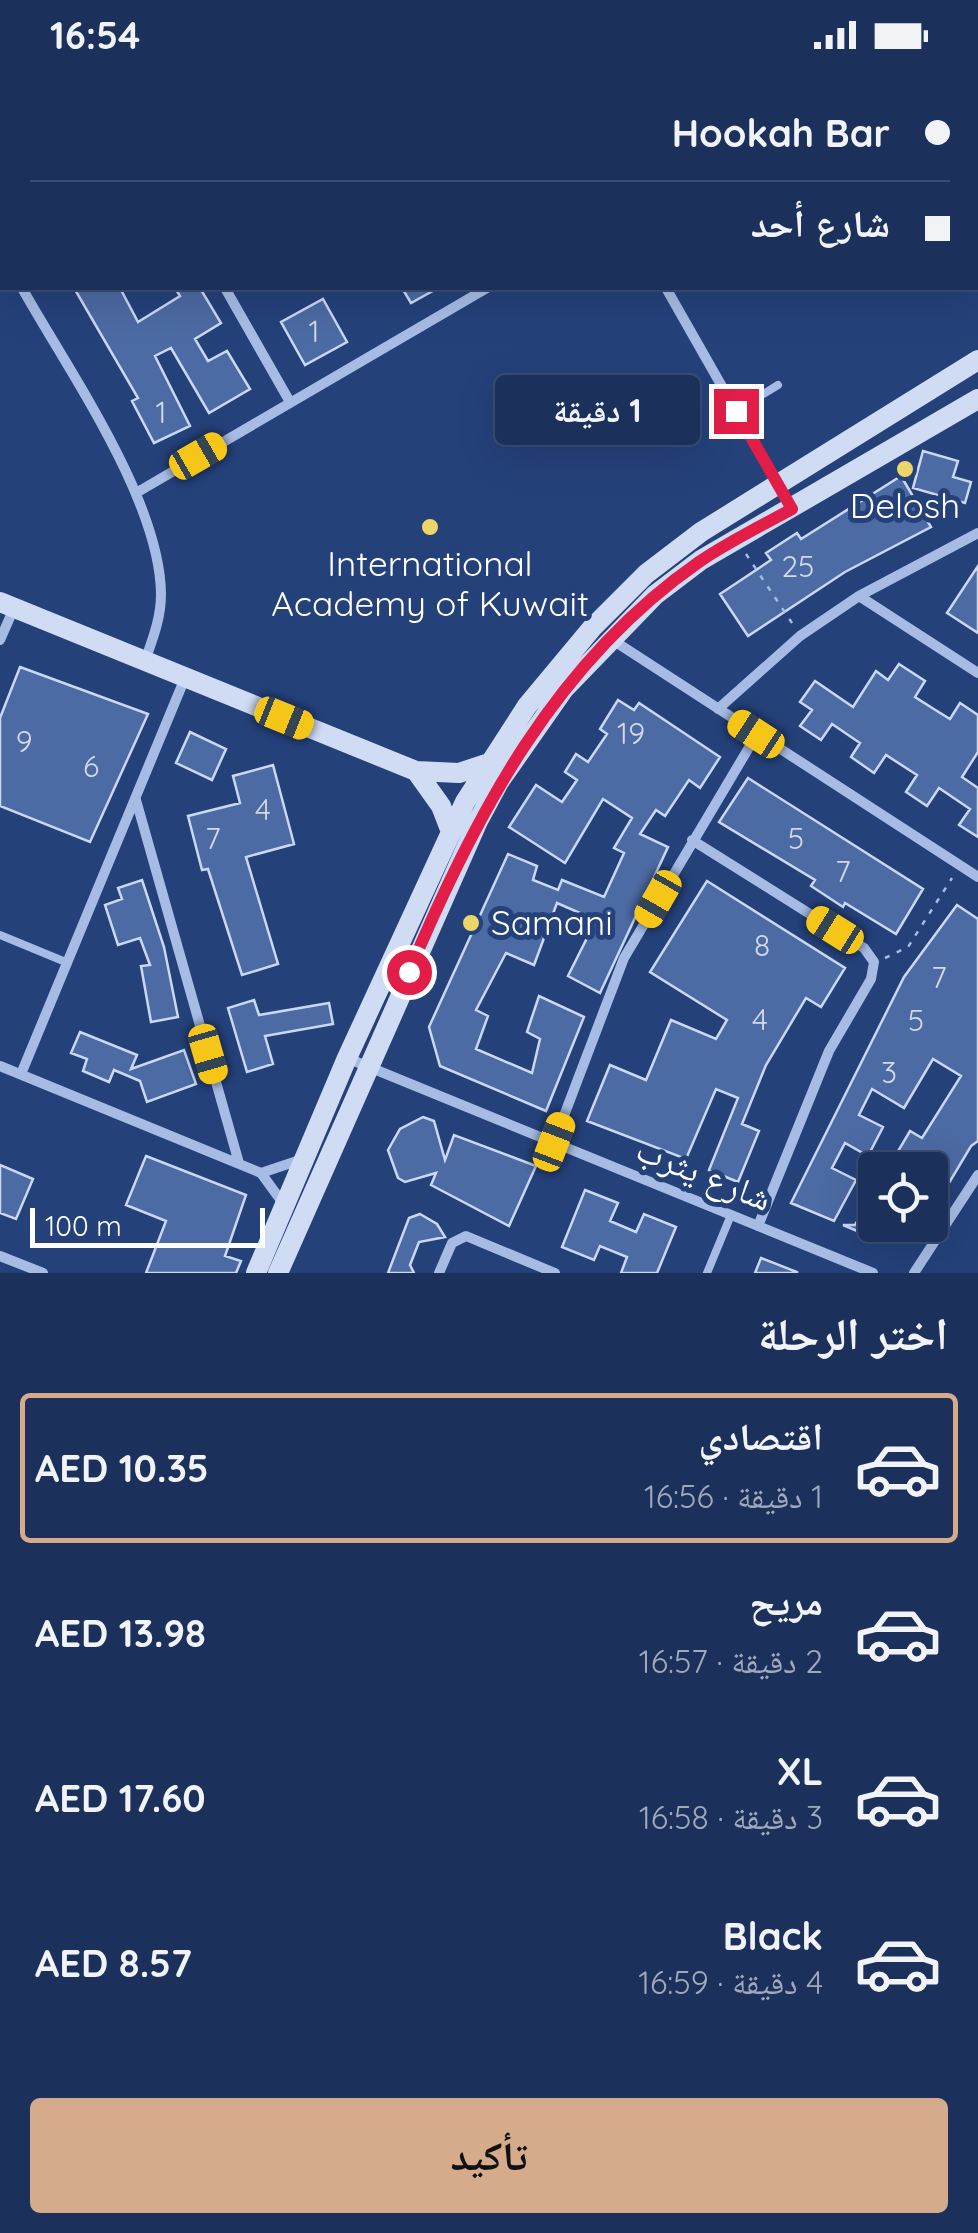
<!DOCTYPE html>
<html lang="ar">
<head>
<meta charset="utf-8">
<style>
	:root { --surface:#1b315c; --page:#283d65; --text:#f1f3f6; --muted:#a0a9bb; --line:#394c72; --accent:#d6ab8b }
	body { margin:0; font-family:Quicksand,"Noto Naskh Arabic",sans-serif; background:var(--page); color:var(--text); direction:rtl; height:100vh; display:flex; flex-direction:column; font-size:38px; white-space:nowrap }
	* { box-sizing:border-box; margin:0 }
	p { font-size:32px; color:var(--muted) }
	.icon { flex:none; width:55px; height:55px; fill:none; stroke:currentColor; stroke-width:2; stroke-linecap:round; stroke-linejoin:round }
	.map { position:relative; height:1203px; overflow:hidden; direction:ltr }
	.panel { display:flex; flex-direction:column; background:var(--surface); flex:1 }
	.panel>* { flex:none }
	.top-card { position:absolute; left:0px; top:0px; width:980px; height:220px; box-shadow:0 10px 40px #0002,0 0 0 2px var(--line); direction:rtl; display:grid; align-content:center; height:220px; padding:0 30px; background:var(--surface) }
	.fabs { position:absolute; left:858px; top:1082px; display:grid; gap:20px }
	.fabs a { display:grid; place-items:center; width:90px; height:90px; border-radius:10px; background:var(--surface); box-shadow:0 10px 40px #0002,0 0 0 2px var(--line); font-size:50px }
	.scale { position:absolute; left:30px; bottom:25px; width:235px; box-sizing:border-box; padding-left:10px; border:5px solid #fff; border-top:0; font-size:28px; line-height:35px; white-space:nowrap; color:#fff; -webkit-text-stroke:8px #24417a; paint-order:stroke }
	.end { position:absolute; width:45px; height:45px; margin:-22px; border:12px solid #e11d48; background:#fff; box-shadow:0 0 0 5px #fff }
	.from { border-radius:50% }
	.bubble { position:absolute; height:70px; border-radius:10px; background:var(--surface); box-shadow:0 10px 40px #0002,0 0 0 2px var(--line); font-size:32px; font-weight:800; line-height:70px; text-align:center; direction:rtl }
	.car { position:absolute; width:30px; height:60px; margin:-30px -15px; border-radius:12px; box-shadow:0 0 8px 2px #0007; background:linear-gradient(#f5c518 24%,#345 0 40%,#f5c518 0 76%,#345 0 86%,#f5c518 0) }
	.top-card b { display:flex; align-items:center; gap:35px; height:95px; font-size:38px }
	.top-card b+b { border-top:2px solid var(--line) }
	.top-card i { width:25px; height:25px; background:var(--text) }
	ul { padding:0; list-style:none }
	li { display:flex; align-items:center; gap:30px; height:150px; margin:0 20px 15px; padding:0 10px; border:5px solid transparent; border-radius:10px }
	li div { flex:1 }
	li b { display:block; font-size:38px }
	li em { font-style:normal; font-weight:800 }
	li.on { border-color:var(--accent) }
	li>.icon { width:90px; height:90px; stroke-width:1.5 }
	h2 { padding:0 30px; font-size:45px; line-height:120px }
	.primary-button { display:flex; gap:20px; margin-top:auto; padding:20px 30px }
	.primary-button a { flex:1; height:115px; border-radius:10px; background:var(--accent); color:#111; font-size:40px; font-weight:800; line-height:115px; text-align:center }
	.status { display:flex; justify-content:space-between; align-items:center; height:70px; padding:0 50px; background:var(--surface); direction:ltr }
	.status svg { height:28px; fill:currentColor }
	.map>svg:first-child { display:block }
	.building { fill:#4c6aa3; stroke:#c9d8f3; stroke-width:2.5 }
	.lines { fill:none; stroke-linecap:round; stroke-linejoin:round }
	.path { stroke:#a6bce4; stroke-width:2.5; stroke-dasharray:5 8; stroke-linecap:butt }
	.lane { stroke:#a6bce4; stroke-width:8 }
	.street { stroke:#a6bce4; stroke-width:10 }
	.secondary { stroke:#cfdcf4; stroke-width:20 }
	.route { stroke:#e11d48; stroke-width:12 }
	.poi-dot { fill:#eed56a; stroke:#24417a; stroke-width:4 }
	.labels { text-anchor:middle; stroke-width:10; stroke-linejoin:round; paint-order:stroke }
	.number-label { font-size:30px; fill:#d2dae8 }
	.poi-label { font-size:35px; fill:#fff; stroke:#24417a }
	.street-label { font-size:35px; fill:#fff; stroke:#24417a }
</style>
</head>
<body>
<div class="status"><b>16:54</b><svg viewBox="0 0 49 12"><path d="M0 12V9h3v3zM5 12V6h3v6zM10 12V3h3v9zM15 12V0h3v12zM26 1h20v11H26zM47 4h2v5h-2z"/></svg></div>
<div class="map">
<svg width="978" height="1203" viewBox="0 0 978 1203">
	<rect width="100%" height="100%" fill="#24417a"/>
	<path class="building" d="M74 218H120L138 252 180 226 175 218H200L221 253 195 269 208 291 227 281 250 319 209 343 171 278 155 286 190 356 154 373 132 331 138 328Z
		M402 218H438L411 233Z
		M323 229 347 272 305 295 281 252Z
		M923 381 958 391 953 407 971 412 965 433 913 418Z
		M901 406 931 457 845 502 748 566 720 524 771 490 766 483 797 463 801 469Z
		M978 496V563L947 543Z
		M899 594 925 611 915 627 937 641 950 649 960 633 978 645V682L962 707 978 718V767L959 755 970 739 939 718 927 736 906 722 917 705 886 685 874 703 851 687 860 673 832 654 821 670 800 656 812 640 800 632 815 611 853 637 876 601 888 610Z
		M20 597 148 644 90 772 0 736V648Z
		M618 630 634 640 639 633 720 687 700 718 689 710 665 746 656 740 640 764 668 777 600 923 568 906 596 850 557 833 534 895 506 883 476 940 488 946 476 979 532 1003 540 969 527 962 539 926 584 947 546 1041 440 996 429 957 508 784 537 796 533 810 558 820 562 810 604 827 624 783 614 778 632 748 603 729 565 793 509 757 536 715 562 732 577 710 565 702 576 684 588 692 607 664 600 659Z
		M190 662 226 679 212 710 176 693Z
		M273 695 294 774 246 787 278 894 242 905 208 799 202 800 188 746 240 733 233 706Z
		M748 708 923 819 896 864 845 833 843 837 811 816 815 810 719 752Z
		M142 810 164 877 178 947 151 952 141 896 150 895 140 868 118 875 105 835 122 829 118 818Z
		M707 811 845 898 821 937 806 928 766 995 742 1054 759 1061 738 1112 709 1100 738 1028 716 1019 686 1089 587 1051 610 995 646 1010 671 950 716 969 727 950 650 902Z
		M957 835 978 849V1071L971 1076 943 1123 930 1116V1100H903L891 1093 910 1061 922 1068 961 1006 933 989 904 1038 872 1019 859 1045 883 1057 868 1086 845 1073 832 1098 856 1110 834 1151 791 1133 904 907Z
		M254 930 259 945 329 933 333 954 265 966 273 994 247 1002 228 938Z
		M80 962 137 985 131 999 184 980 196 1014 147 1032 140 1011 114 1000 109 1012 83 1001 87 989 71 983Z
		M423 1047 434 1051 445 1090 454 1065 536 1096 509 1156 431 1115 436 1103 405 1112 398 1108 388 1080 400 1059Z
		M146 1086 246 1125 225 1186 241 1191 236 1203H146L166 1151 126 1135Z
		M0 1095 33 1109 16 1149 0 1143Z
		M585 1120 618 1133 610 1151 636 1162 644 1144 676 1157 657 1203H621L627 1187 600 1176 594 1190 562 1177Z
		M875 1121V1155H888L881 1171 843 1155H855Z
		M420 1144 437 1154 445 1167 419 1172 410 1195 414 1203H388L409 1148Z
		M761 1188 797 1202V1203H755Z"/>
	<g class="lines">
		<path class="path" d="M746 484 794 556
			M885 888 908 877 952 808"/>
		<path class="lane" d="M33 2 37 0
			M0 97 2 101
			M736 341 778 315
			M0 865 68 893
			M707 1203 731 1145"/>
		<path class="street" d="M101 0 102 2
			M292 0 293 2
			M428 0 429 2
			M544 0 546 2
			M967 0 968 2
			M509 2 513 0
			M806 2 811 0
			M978 19V20
			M978 56V55
			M0 134 2 132
			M0 178 2 182
			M22 218C68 300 160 430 161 524 161 548 153 568 145 591
			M225 218 290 332
			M666 218 791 438
			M136 423 487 218
			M859 526 978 603
			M611 569 978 807
			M0 570 14 538
			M718 639 800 566 859 526 978 463
			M136 730 239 1093
			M692 770 864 878 874 892 871 909 829 981 758 1156
			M347 988 873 1203
			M0 996 261 1103 285 1136
			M21 1004 185 608
			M554 1072 624 888 757 664
			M261 1103 303 1089
			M0 1186 43 1203
			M439 1203 452 1173 466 1166 555 1203
			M914 1203 978 1105"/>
		<path class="secondary" d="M0 532 416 701 459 703 486 694
			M416 701 441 736 451 762
			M256 1203 347 988 465 732 527 636 592 558 646 504 701 462 978 290
			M278 1203 478 751 499 712 564 619 655 525 701 490 978 329"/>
	</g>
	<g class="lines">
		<path class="route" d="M409 902C475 745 555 592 699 492 728 472 761 456 792 439L736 341"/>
	</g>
	<g class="poi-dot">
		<circle cx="905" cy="399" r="10"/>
		<circle cx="430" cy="457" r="10"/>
		<circle cx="471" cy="853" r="10"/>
	</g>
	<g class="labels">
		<g class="number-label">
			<text x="314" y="272">1</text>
			<text x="161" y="353">1</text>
			<text x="798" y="507">25</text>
			<text x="631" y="674">19</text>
			<text x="24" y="682">9</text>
			<text x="91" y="707">6</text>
			<text x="263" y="750">4</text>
			<text x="213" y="779">7</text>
			<text x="796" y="779">5</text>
			<text x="843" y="812">7</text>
			<text x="762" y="886">8</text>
			<text x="939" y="918">7</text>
			<text x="760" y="960">4</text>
			<text x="916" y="961">5</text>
			<text x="889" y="1013">3</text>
		</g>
		<g class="poi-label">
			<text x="905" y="448">Delosh</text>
			<text x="430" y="506">International<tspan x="430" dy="40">Academy of Kuwait</tspan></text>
			<text x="491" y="865" text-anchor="start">Samani</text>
		</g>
		<g class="street-label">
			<text transform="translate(704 1104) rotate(22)" y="12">شارع يثرب</text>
		</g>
	</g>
</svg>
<div class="fabs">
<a><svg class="icon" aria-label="locate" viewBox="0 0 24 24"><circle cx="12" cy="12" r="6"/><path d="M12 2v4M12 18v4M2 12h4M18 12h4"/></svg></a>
</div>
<div class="scale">100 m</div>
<i class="end from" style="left:409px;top:902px"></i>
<i class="end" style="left:736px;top:341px"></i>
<div class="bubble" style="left:495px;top:305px;width:205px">1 دقيقة</div>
<i class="car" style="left:198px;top:386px;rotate:60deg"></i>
<i class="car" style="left:284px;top:648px;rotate:112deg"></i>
<i class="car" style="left:756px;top:664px;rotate:303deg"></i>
<i class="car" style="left:658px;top:829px;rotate:210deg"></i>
<i class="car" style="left:835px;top:860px;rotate:302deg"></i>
<i class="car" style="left:208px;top:984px;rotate:164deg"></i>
<i class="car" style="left:554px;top:1072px;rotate:21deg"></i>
<div class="top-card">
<b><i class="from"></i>Hookah Bar</b>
<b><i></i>شارع أحد</b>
</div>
</div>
<section class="panel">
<h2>اختر الرحلة</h2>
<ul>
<li class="on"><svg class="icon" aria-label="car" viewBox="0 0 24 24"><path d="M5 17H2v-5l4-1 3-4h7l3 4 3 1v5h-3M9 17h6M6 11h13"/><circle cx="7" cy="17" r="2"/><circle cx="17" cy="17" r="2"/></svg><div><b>اقتصادي</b><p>1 دقيقة · 16:56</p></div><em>AED 10.35</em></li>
<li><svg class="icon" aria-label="car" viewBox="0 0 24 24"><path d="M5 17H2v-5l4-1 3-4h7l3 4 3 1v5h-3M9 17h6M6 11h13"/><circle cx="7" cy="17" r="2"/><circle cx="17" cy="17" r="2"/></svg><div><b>مريح</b><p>2 دقيقة · 16:57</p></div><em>AED 13.98</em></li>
<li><svg class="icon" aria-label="car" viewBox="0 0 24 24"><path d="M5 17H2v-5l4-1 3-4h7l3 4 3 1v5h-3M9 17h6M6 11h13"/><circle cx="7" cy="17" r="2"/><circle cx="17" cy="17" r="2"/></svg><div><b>XL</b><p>3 دقيقة · 16:58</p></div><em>AED 17.60</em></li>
<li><svg class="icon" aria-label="car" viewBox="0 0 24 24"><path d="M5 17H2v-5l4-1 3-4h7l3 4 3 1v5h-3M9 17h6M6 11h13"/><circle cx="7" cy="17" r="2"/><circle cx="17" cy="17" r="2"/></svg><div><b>Black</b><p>4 دقيقة · 16:59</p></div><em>AED 8.57</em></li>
</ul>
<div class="primary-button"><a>تأكيد</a></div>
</section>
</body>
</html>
